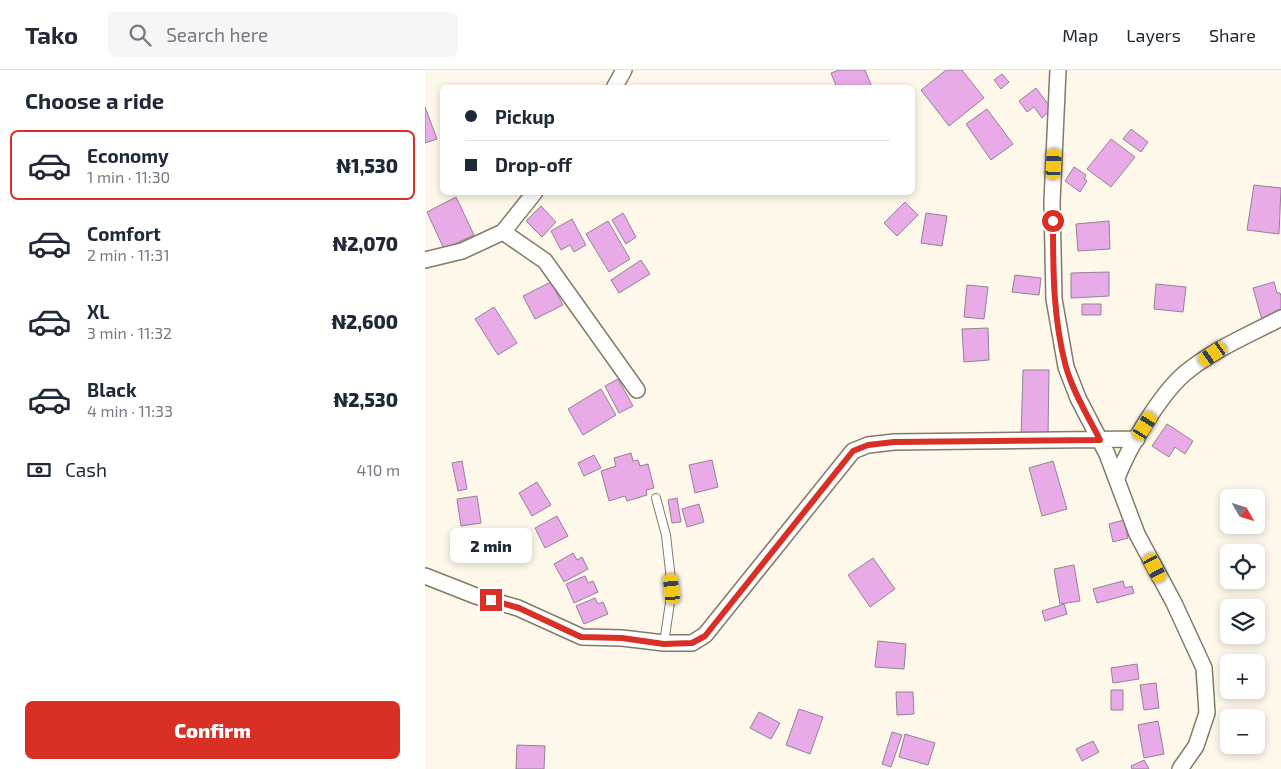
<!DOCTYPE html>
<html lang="en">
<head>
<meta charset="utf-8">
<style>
	:root { --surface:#fff; --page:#f6f6f7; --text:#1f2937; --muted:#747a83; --line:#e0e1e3; --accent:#d93025 }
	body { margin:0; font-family:"Exo 2",sans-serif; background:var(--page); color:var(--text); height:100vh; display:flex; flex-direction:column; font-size:19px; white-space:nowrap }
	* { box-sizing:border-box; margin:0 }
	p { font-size:16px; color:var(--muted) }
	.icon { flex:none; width:28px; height:28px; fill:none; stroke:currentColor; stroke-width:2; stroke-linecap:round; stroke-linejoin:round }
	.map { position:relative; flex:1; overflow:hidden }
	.sheet { display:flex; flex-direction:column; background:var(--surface); width:425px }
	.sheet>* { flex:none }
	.top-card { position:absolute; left:15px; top:15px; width:475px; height:110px; border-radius:8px; box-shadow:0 2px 8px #0003; display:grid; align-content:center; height:110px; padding:0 25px; background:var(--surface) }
	.needle { width:32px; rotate:129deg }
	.fabs { position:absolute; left:795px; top:419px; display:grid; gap:10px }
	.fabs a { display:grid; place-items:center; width:45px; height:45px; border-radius:8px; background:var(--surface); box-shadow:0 2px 8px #0003; font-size:25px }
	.end { position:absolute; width:22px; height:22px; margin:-11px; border:6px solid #d93025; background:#fff; box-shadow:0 0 0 2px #fff }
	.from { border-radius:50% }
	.bubble { position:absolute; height:35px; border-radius:8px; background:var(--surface); box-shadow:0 2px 8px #0003; font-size:16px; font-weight:800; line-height:35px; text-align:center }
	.car { position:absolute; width:15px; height:30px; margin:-15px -8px; border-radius:6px; box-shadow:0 0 4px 1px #0007; background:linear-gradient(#f5c518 24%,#345 0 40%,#f5c518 0 76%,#345 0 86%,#f5c518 0) }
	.top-card b { display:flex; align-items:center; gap:18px; height:48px; font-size:19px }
	.top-card b+b { border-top:1px solid var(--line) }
	.top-card i { width:12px; height:12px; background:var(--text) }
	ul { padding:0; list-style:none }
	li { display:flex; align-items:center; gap:15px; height:70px; margin:0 10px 8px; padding:0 15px; border:2px solid transparent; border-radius:8px }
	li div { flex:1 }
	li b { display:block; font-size:19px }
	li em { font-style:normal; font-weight:800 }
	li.active { border-color:var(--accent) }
	li>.icon { width:45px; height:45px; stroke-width:1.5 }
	h2 { padding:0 25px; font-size:22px; line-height:60px }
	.pay { display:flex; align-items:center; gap:12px; height:55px; padding:0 25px; font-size:19px }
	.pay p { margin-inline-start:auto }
	.button { display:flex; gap:10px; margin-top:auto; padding:10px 25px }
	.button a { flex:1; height:58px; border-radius:8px; background:var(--accent); color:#fff; font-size:20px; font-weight:800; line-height:58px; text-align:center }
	header { display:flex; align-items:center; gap:30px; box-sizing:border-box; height:70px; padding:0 25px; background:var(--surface); border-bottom:1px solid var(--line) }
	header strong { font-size:24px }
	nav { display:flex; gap:28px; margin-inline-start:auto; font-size:18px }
	.search { width:350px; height:45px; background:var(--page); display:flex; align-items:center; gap:12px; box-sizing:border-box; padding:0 18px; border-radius:8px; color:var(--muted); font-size:19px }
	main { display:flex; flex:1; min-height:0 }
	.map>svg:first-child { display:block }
	.building { fill:#e9aae8; stroke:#938293 }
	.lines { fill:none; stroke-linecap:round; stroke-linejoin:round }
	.lane-casing { stroke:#837b66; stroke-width:10 }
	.street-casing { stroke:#837b66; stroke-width:18 }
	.lane { stroke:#fff; stroke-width:8 }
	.street { stroke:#fff; stroke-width:15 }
	.route { stroke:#d93025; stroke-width:6 }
</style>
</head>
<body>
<header>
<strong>Tako</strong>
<div class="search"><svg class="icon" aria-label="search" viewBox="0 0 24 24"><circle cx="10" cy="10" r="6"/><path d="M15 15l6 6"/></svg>Search here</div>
<nav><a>Map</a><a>Layers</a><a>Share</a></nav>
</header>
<main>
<section class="sheet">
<h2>Choose a ride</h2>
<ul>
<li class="active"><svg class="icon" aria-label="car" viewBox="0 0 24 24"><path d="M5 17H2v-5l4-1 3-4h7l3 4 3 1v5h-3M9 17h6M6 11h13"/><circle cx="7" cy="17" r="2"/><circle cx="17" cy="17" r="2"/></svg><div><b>Economy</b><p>1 min · 11:30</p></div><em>₦1,530</em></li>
<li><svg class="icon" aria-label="car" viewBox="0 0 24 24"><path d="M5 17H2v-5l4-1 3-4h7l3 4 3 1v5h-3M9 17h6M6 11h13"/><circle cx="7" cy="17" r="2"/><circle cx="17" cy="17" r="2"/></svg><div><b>Comfort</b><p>2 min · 11:31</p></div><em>₦2,070</em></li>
<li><svg class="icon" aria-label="car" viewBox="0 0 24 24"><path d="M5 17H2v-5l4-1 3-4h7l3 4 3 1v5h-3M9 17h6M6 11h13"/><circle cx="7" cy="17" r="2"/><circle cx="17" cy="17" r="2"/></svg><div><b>XL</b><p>3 min · 11:32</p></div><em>₦2,600</em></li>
<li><svg class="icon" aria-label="car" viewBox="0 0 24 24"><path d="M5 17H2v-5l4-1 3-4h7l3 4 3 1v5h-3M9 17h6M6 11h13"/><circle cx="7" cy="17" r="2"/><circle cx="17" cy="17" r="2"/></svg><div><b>Black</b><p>4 min · 11:33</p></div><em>₦2,530</em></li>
</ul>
<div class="pay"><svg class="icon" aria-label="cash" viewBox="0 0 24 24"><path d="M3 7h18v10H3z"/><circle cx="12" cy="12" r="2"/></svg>Cash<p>410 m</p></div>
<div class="button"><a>Confirm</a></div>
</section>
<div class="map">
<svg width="856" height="699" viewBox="0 0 856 699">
	<rect width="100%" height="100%" fill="#fef8ea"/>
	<path class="building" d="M414 0H440L447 17 412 18 406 3Z
		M521 0H537L559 28 524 56 496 20Z
		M577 4 584 12 576 19 569 10Z
		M611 18 627 39 617 48 609 37 602 42 594 31Z
		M0 37 12 69 0 73Z
		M562 39 588 74 566 90 541 54Z
		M706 59 723 72 716 82 698 69Z
		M686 69 710 87 686 117 662 99Z
		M649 97 661 105 659 109 662 111 655 122 640 111Z
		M829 115 856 118 854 164 822 160Z
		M31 127 49 165 19 179 2 142Z
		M480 132 493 145 472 166 459 153Z
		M116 136 131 152 117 167 101 151Z
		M198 143 211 167 201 174 187 150Z
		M501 143 522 146 517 176 496 173Z
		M147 149 161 175 149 182 145 175 136 180 126 161Z
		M183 151 205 189 184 202 161 164Z
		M684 151 685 179 653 181 651 154Z
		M216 190 225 204 194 223 186 210Z
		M684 202V226L646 228V203Z
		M590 205 616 208 614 225 587 222Z
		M126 212 138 235 110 249 98 226Z
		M849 212 852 223H855L856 226V244L837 250 828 218Z
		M731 214 761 217 758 242 729 239Z
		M542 215 563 217 559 249 539 247Z
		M657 234H676V245H657Z
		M69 237 92 273 73 285 50 249Z
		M563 258 564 290 539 292 537 259Z
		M598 300H624L623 367H596Z
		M193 309 208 336 194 343 180 316Z
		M176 319 191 345 158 365 143 339Z
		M742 354 768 371 760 384 750 377 744 387 727 376Z
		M206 383 208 391 213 390 215 396 223 394 229 418 221 420 222 425 202 431 200 426 184 431 176 401 191 396 189 388Z
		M169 385 176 398 159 406 153 393Z
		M287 390 293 417 270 423 264 395Z
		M37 391 42 419 33 421 27 393Z
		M628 391 642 439 617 446 604 398Z
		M112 412 126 435 107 446 94 423Z
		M52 426 56 453 36 456 32 429Z
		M252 428 256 452 247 453 243 430Z
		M274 434 279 452 262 457 257 439Z
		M132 446 143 466 120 478 110 458Z
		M699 450 703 468 688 472 684 454Z
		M148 483 152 490 157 487 163 499 139 512 129 494Z
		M448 488 470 519 445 537 423 505Z
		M649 495 655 531 635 534 629 499Z
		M160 506 163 513 168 511 173 522 149 533 141 514Z
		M698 511 700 518 707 516 709 523 672 533 668 519Z
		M170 528 173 534 178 532 183 544 159 554 151 536Z
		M639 534 642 544 620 551 617 541Z
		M453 571 481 574 479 599 450 597Z
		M712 594 714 609 688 613 686 598Z
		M731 613 734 638 719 640 715 615Z
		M686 620H698V640H686Z
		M471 622H488L489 644 472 645Z
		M374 639 398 647 385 684 361 675Z
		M334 642 355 653 346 669 325 658Z
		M733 651 739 684 719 688 713 655Z
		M467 662 477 665 466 697 457 694Z
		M480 664 510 673 503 695 474 687Z
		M668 671 674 682 657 691 651 679Z
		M92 675 120 676 119 699H91Z
		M719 690 724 699H707L706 696Z"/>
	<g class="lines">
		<defs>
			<path id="lane" d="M231 428 241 465 247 519 239 573"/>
			<path id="street" d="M633 0 627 132 629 229 641 297 653 328 682 384 712 464 749 533 779 598 782 643 771 676 755 699
				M189 18 199 0
				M78 162 120 191 212 320
				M0 190 37 181 78 162 110 122
				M692 408C703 378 735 325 759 304 787 280 824 265 856 248
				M0 506 51 526 93 538 157 567 197 568 239 573H267L280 565 428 381 443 375 469 372 712 369"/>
		</defs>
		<use href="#lane" class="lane-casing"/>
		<use href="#street" class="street-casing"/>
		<use href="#lane" class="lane"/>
		<use href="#street" class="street"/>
	</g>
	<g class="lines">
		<path class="route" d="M66 530 94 538 156 567 197 568 239 574 267 573 280 566 428 381 443 375 469 372 675 370C663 346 648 322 641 297 628 249 628 200 628 151"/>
	</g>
</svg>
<div class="fabs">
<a><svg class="needle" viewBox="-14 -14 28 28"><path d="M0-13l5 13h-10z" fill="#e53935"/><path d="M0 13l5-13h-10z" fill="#747a83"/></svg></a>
<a><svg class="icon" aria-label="locate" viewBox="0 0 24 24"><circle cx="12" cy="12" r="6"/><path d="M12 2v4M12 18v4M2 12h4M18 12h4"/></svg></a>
<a><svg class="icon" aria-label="layers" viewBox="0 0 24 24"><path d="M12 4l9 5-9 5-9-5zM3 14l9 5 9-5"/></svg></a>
<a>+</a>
<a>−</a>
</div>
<i class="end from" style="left:628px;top:151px"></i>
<i class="end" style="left:66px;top:530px"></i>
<div class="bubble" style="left:25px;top:458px;width:82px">2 min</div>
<i class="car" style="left:629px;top:94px;rotate:3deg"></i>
<i class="car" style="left:788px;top:284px;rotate:235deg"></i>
<i class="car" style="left:720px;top:356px;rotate:32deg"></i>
<i class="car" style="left:730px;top:498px;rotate:152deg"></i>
<i class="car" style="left:247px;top:519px;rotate:354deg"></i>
<div class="top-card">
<b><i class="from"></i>Pickup</b>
<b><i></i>Drop-off</b>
</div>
</div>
</main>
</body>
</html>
